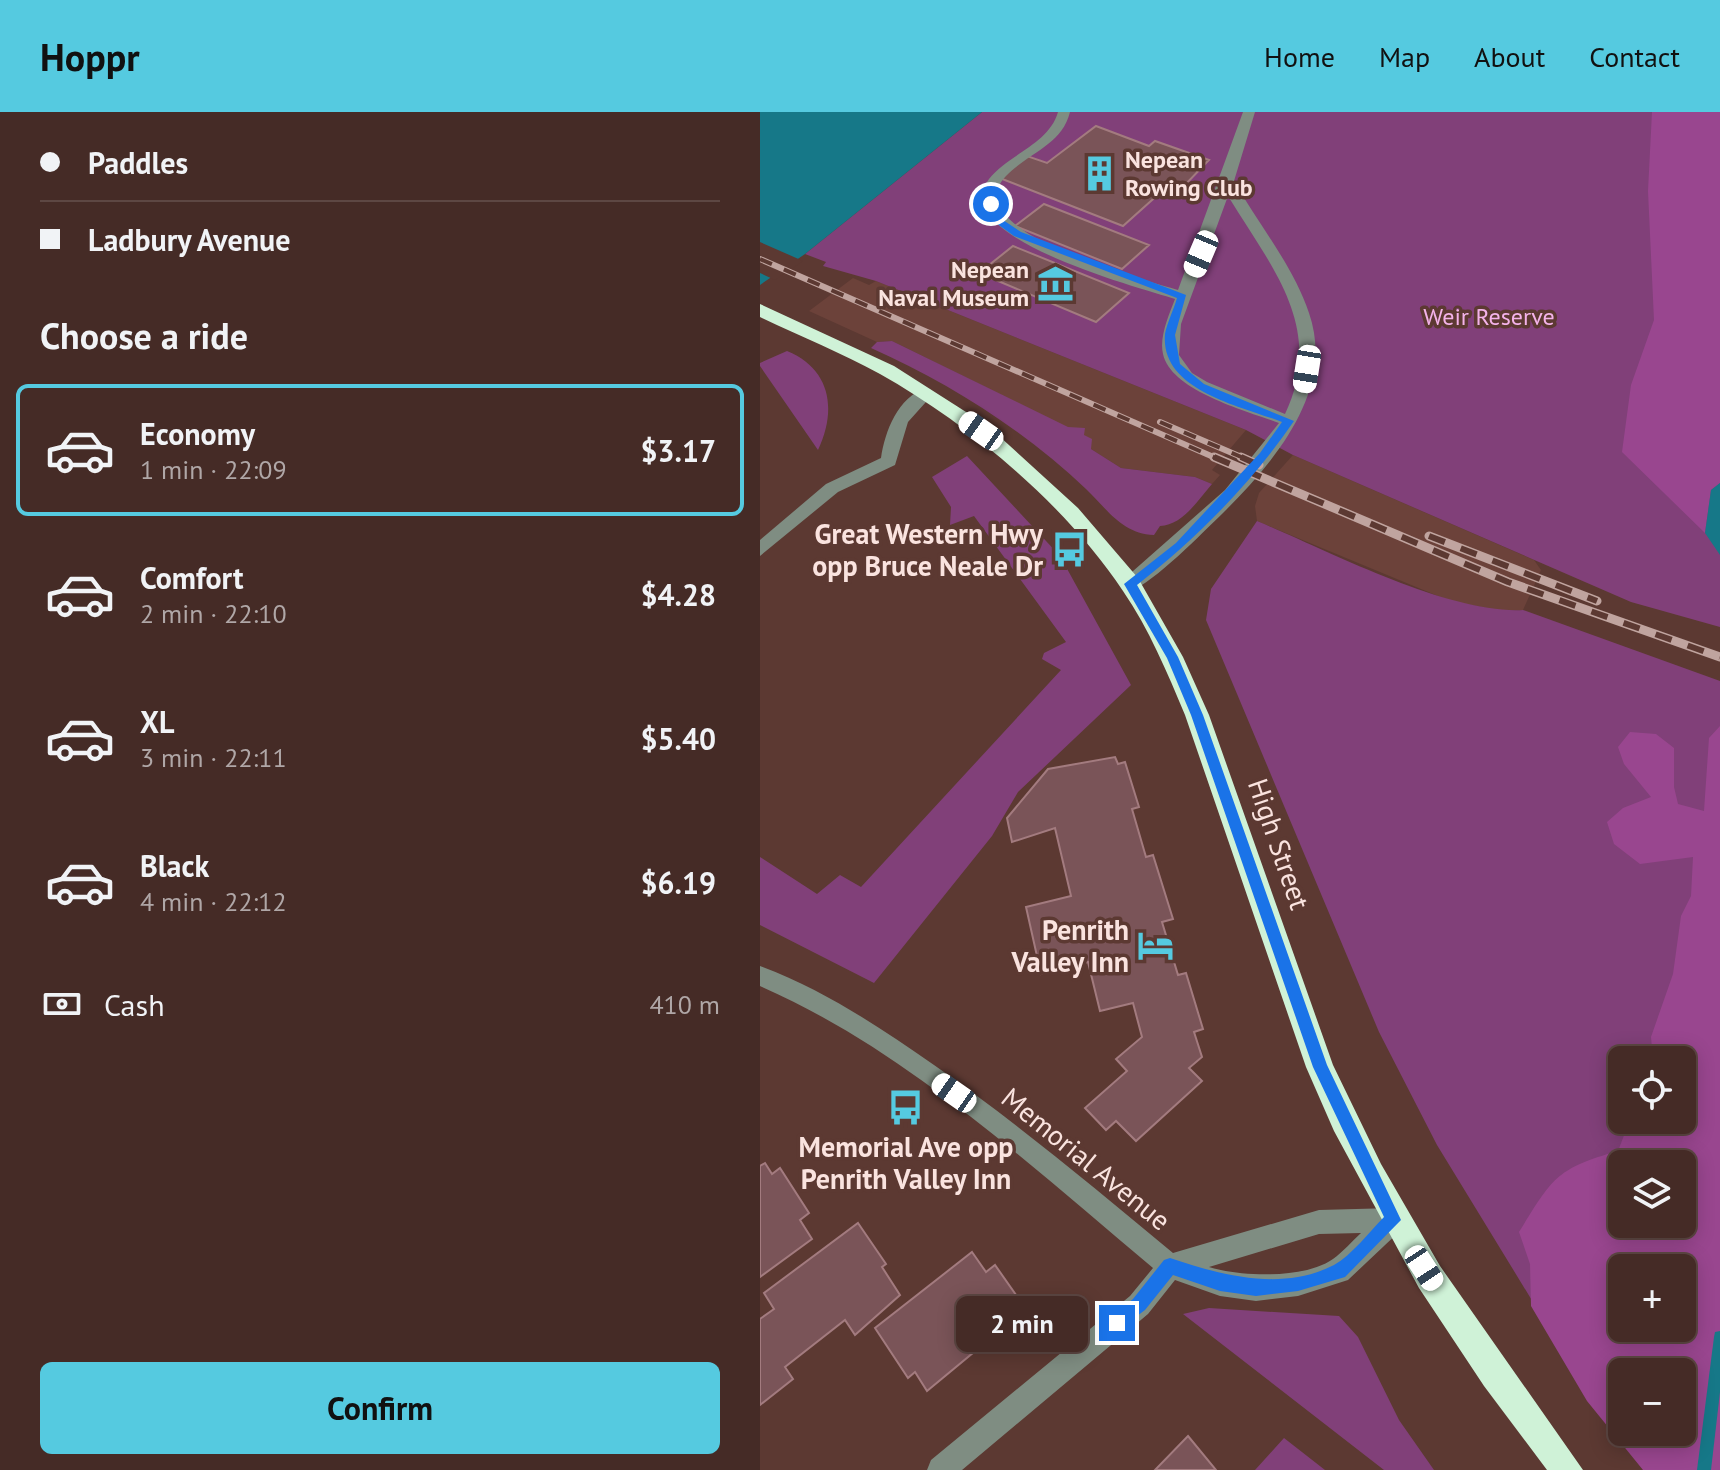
<!DOCTYPE html>
<html lang="en">
<head>
<meta charset="utf-8">
<style>
	:root { --surface:#452b26; --page:#4c332e; --text:#f1f3f6; --muted:#b0a7a7; --line:#5d4743; --accent:#55cae0 }
	body { margin:0; font-family:"PT Sans",sans-serif; background:var(--page); color:var(--text); height:100vh; display:flex; flex-direction:column; font-size:30px; white-space:nowrap }
	* { box-sizing:border-box; margin:0 }
	p { font-size:26px; color:var(--muted) }
	.icon { flex:none; width:44px; height:44px; fill:none; stroke:currentColor; stroke-width:2; stroke-linecap:round; stroke-linejoin:round }
	.map { position:relative; flex:1; overflow:hidden }
	.details { display:flex; flex-direction:column; background:var(--surface); width:760px }
	.details>* { flex:none }
	.top-card { display:grid; align-content:center; height:176px; padding:0 40px; background:var(--surface) }
	.buttons { position:absolute; left:848px; top:934px; display:grid; gap:16px }
	.buttons a { display:grid; place-items:center; width:88px; height:88px; border-radius:12px; background:var(--surface); box-shadow:0 4px 20px #0003,0 0 0 2px var(--line); font-size:40px }
	.end { position:absolute; width:36px; height:36px; margin:-18px; border:10px solid #1a73e8; background:#fff; box-shadow:0 0 0 4px #fff }
	.from { border-radius:50% }
	.bubble { position:absolute; height:56px; border-radius:12px; background:var(--surface); box-shadow:0 4px 20px #0003,0 0 0 2px var(--line); font-size:26px; font-weight:600; line-height:56px; text-align:center }
	.car { position:absolute; width:24px; height:48px; margin:-24px -12px; border-radius:10px; box-shadow:0 0 6px 2px #0007; background:linear-gradient(#fff 24%,#345 0 40%,#fff 0 76%,#345 0 86%,#fff 0) }
	.top-card b { display:flex; align-items:center; gap:28px; height:76px; font-size:30px }
	.top-card b+b { border-top:2px solid var(--line) }
	.top-card i { width:20px; height:20px; background:var(--text) }
	ul { padding:0; list-style:none }
	li { display:flex; align-items:center; gap:24px; height:132px; margin:0 16px 12px; padding:0 24px; border:4px solid transparent; border-radius:12px }
	li div { flex:1 }
	li b { display:block; font-size:30px }
	li em { font-style:normal; font-weight:600 }
	li.active { border-color:var(--accent) }
	li>.icon { width:72px; height:72px; stroke-width:1.5 }
	h2 { padding:0 40px; font-size:36px; line-height:96px }
	.pay { display:flex; align-items:center; gap:20px; height:88px; padding:0 40px; font-size:30px }
	.pay p { margin-inline-start:auto }
	.cta { display:flex; gap:16px; margin-top:auto; padding:16px 40px }
	.cta a { flex:1; height:92px; border-radius:12px; background:var(--accent); color:#111; font-size:32px; font-weight:600; line-height:92px; text-align:center }
	header { display:flex; align-items:center; gap:48px; box-sizing:border-box; height:112px; padding:0 40px; background:var(--accent); color:#111 }
	header strong { font-size:38px }
	nav { display:flex; gap:44px; margin-inline-start:auto; font-size:28px }
	main { display:flex; flex:1; min-height:0 }
	.map>svg:first-child { display:block }
	.built { fill:#6c423a }
	.green { fill:#814079 }
	.forest { fill:#99468f; fill-rule:evenodd }
	.water { fill:#167888 }
	.pier { fill:#5c3932 }
	.lines { fill:none; stroke-linecap:round; stroke-linejoin:round }
	.stream { fill:#167888; fill-rule:evenodd }
	.building { fill:#7a5458; stroke:#a37b7f; stroke-width:2 }
	.minor { fill:#7f8d82; fill-rule:evenodd }
	.highway { fill:#cff2d7; fill-rule:evenodd }
	.rail-far1-casing { stroke:#c0a49f; stroke-width:6 }
	.rail-casing { stroke:#c0a49f; stroke-width:9 }
	.rail-far1 { stroke:#5c3932; stroke-width:4; stroke-dasharray:13; stroke-linecap:butt }
	.rail { stroke:#5c3932; stroke-width:6; stroke-dasharray:17; stroke-linecap:butt }
	.route { fill:#1a73e8 }
	.labels { text-anchor:middle; stroke-width:7; stroke-linejoin:round; paint-order:stroke }
	.far-poi-label { font-size:24px; font-weight:bold; fill:#fae3df; stroke:#5c3932; text-anchor:start }
	.far-park-label { font-size:24px; fill:#f4b2ea; stroke:#5c3932 }
	.poi-label { font-size:28px; font-weight:bold; fill:#fae3df; stroke:#5c3932; text-anchor:end }
	.street-label { font-size:28px; fill:#fae3df; stroke:#5c3932 }
</style>
</head>
<body>
<header>
<strong>Hoppr</strong>
<nav><a>Home</a><a>Map</a><a>About</a><a>Contact</a></nav>
</header>
<main>
<section class="details">
<div class="top-card">
<b><i class="from"></i>Paddles</b>
<b><i></i>Ladbury Avenue</b>
</div>
<h2>Choose a ride</h2>
<ul>
<li class="active"><svg class="icon" aria-label="car" viewBox="0 0 24 24"><path d="M5 17H2v-5l4-1 3-4h7l3 4 3 1v5h-3M9 17h6M6 11h13"/><circle cx="7" cy="17" r="2"/><circle cx="17" cy="17" r="2"/></svg><div><b>Economy</b><p>1 min · 22:09</p></div><em>$3.17</em></li>
<li><svg class="icon" aria-label="car" viewBox="0 0 24 24"><path d="M5 17H2v-5l4-1 3-4h7l3 4 3 1v5h-3M9 17h6M6 11h13"/><circle cx="7" cy="17" r="2"/><circle cx="17" cy="17" r="2"/></svg><div><b>Comfort</b><p>2 min · 22:10</p></div><em>$4.28</em></li>
<li><svg class="icon" aria-label="car" viewBox="0 0 24 24"><path d="M5 17H2v-5l4-1 3-4h7l3 4 3 1v5h-3M9 17h6M6 11h13"/><circle cx="7" cy="17" r="2"/><circle cx="17" cy="17" r="2"/></svg><div><b>XL</b><p>3 min · 22:11</p></div><em>$5.40</em></li>
<li><svg class="icon" aria-label="car" viewBox="0 0 24 24"><path d="M5 17H2v-5l4-1 3-4h7l3 4 3 1v5h-3M9 17h6M6 11h13"/><circle cx="7" cy="17" r="2"/><circle cx="17" cy="17" r="2"/></svg><div><b>Black</b><p>4 min · 22:12</p></div><em>$6.19</em></li>
</ul>
<div class="pay"><svg class="icon" aria-label="cash" viewBox="0 0 24 24"><path d="M3 7h18v10H3z"/><circle cx="12" cy="12" r="2"/></svg>Cash<p>410 m</p></div>
<div class="cta"><a>Confirm</a></div>
</section>
<div class="map">
<svg width="960" height="1358" viewBox="0 0 960 1358">
	<rect width="100%" height="100%" fill="#5c3932"/>
	<path class="built" d="M93 166 109 173 116 169 486 318 452 358 460 363 452 372 435 365 361 356 331 337 323 323 324 316H308L132 229 117 230 49 199Z
		M533 343 774 448 781 458 763 498 742 499 690 489 497 409 495 394 499 381Z"/>
	<path class="green" d="M222 0H906L960 254V515L871 490 533 343 486 318 116 169 63 154 66 150 45 142Z
		M132 229 308 315 325 316 324 323 332 327 331 337 361 356 435 365 452 372C438 388 423 413 400 414L394 423C362 422 347 397 326 377 265 319 188 270 111 236L117 230Z
		M27 239C71 257 77 298 58 338L0 254V251Z
		M207 344 300 444 371 573 258 680 232 724 114 871 0 813V745L57 782 80 763 101 775 301 558 282 547 284 541 306 530 214 404 190 413 191 395 172 365Z
		M497 409C569 439 688 502 763 498L960 569V705L922 948H862V1008H912L862 1052V1260L776 1195 677 1033 619 920 446 508 451 477Z
		M449 1196 579 1204 598 1225 639 1308 674 1358H624L423 1202Z
		M524 1326 565 1358H495Z"/>
	<path class="forest" d="M892 0H960V371L951 378 945 421 862 340 871 273 894 208 888 79Z
		M960 614V1358H883L827 1289 771 1194 770 1152 759 1120C793 1066 795 1057 858 1039L870 1008H922V948H893L891 925 913 862 921 804 931 784 933 745 880 752 854 732 847 710 863 696 891 685 864 652 858 635 870 620 896 622 914 636V675L918 692 944 699 949 626ZM862 1052H922V1112H862ZM862 1156H922V1216H862ZM862 1260H922V1320H862Z"/>
	<path class="water" d="M0 0H222L45 142 0 173Z
		M960 371V443L945 421 951 378Z"/>
	<path class="pier" d="M0 130 43 149 15 168 0 161Z"/>
	<g class="lines">
		<path class="stream" d="M960 1219V1280L951 1358H937L954 1225 955 1220Z"/>
	</g>
	<path class="building" d="M336 14 389 34 395 29 449 48 422 76 411 71 363 114 237 65 267 44 287 51Z
		M284 92 389 133 362 157 255 114Z
		M253 134 369 181 336 210 219 161Z
		M355 645 358 652 365 650 379 695 372 697 386 745 393 743 413 807 402 810 418 863 426 861 443 917 434 920 442 945 429 956 442 969 376 1029 356 1009 346 1018 325 996 367 959 356 947 382 925 373 891 340 899 328 850 281 862 266 795 311 784 295 716 252 730 247 706 288 657Z
		M5 1051 12 1062 20 1056 49 1101 40 1108 52 1127 0 1165V1054Z
		M98 1111 126 1152 122 1155 140 1183 95 1223 85 1208 25 1255 33 1267 0 1293V1207L14 1197 4 1181Z
		M212 1140 226 1160 235 1153 266 1197 167 1279 155 1260 148 1266 115 1216Z
		M428 1324 456 1358H395Z"/>
	<g class="lines">
		<path class="minor" d="M298 0H310C302 33 268 41 246 64 193 119 385 168 418 178L483 0H495L474 69C498 112 533 153 549 201 576 279 514 350 463 401 443 420 394 471 370 479L364 477 361 472 364 467 465 378 519 311C487 299 411 279 403 242 399 225 409 203 415 187 381 176 184 125 229 67 249 42 289 32 298 0ZM468 84C511 155 566 215 525 302L447 270 432 261 419 243 421 212Z
			M166 276 174 281 148 310 135 353 78 380 0 444V428L66 372 121 346C125 319 138 285 166 276Z
			M0 854C64 878 118 914 174 953 257 1011 335 1076 413 1141L559 1098 633 1096 642 1099 645 1108 642 1117 588 1168 538 1184 496 1189 460 1184 415 1168 388 1202 202 1358H167L171 1348 370 1184 393 1156C271 1054 146 938 0 874ZM601 1121C592 1129 583 1140 573 1147 545 1167 481 1165 449 1155L559 1122Z"/>
		<path class="highway" d="M0 192 134 254 228 314 318 396 378 466 423 545 449 603 573 953 621 1052 680 1154 823 1358H787L724 1274 659 1176 574 1019 546 955 425 603C407 560 389 517 363 479 306 393 209 312 120 262 82 241 40 224 0 205Z"/>
		<defs>
			<path id="rail-far1" d="M0 147 458 347
				M400 310 486 347"/>
			<path id="rail" d="M454 345 748 470 960 545
				M481 345 499 353
				M669 424 837 489"/>
		</defs>
		<use href="#rail-far1" class="rail-far1-casing"/>
		<use href="#rail" class="rail-casing"/>
		<use href="#rail-far1" class="rail-far1"/>
		<use href="#rail" class="rail"/>
	</g>
	<path class="route" d="M228 90H234L243 108 261 120 426 183 415 223 420 252 444 272 534 309C491 372 436 427 377 473L418 545 443 603 567 953 641 1108 585 1165 538 1179 496 1184 460 1179 413 1163 385 1198 357 1219 351 1217V1205L373 1187 404 1148 410 1146C461 1163 522 1180 574 1153 592 1143 609 1120 624 1105L553 955 431 603 407 546 364 472 416 431 500 341 522 310C482 294 400 279 405 222 407 211 414 197 417 186L254 124 236 111Z"/>
	<defs>
		<symbol id="building-bare" viewBox="-9 -9 18 18"><path d="M-4-6H4V6H1V3H-1V6H-4ZM-2.5-4.3h1.7v1.8h-1.7ZM.8-4.3h1.7v1.8H.8ZM-2.5-1h1.7V.8h-1.7ZM.8-1h1.7V.8H.8Z" fill="#55cae0" stroke="#5c3932" stroke-width="2.5" paint-order="stroke"/></symbol>
		<symbol id="museum-bare" viewBox="-9 -9 18 18"><path d="M0-6L6-3V-2H-6V-3ZM-5-1h2V3h-2ZM-1-1h2V3h-2ZM3-1h2V3H3ZM-6 4H6V6H-6Z" fill="#55cae0" stroke="#5c3932" stroke-width="2.5" paint-order="stroke"/></symbol>
		<symbol id="bus-bare" viewBox="-9 -9 18 18"><path d="M-5-6H5V4H4V6H2V4H-2V6H-4V4H-5ZM-3.5-4V0h7V-4ZM-3.5 1.2v1.5H-2V1.2ZM2 1.2v1.5H3.5V1.2Z" fill="#55cae0" stroke="#5c3932" stroke-width="2.5" paint-order="stroke"/></symbol>
		<symbol id="hotel-bare" viewBox="-9 -9 18 18"><path d="M-6-4.5h1.5V1H6V5H4.5V3h-9V5H-6ZM-4 0a1.8 1.8 0 1 1 3.6 0ZM.5 0V-2.5h3Q6-2.5 6 0Z" fill="#55cae0" stroke="#5c3932" stroke-width="2.5" paint-order="stroke"/></symbol>
	</defs>
	<g fill-rule="evenodd">
		<use href="#building-bare" x="314" y="36" width="51" height="51"/>
		<use href="#museum-bare" x="270" y="146" width="51" height="51"/>
		<use href="#bus-bare" x="284" y="412" width="51" height="51"/>
		<use href="#hotel-bare" x="370" y="808" width="51" height="51"/>
		<use href="#bus-bare" x="120" y="970" width="51" height="51"/>
	</g>
	<g class="labels">
		<g class="far-poi-label">
			<text x="365" y="56">Nepean<tspan x="365" dy="28">Rowing Club</tspan></text>
			<text x="269" y="166" text-anchor="end">Nepean<tspan x="269" dy="28">Naval Museum</tspan></text>
		</g>
		<g class="far-park-label">
			<text x="729" y="213">Weir Reserve</text>
		</g>
		<g class="poi-label">
			<text x="283" y="432">Great Western Hwy<tspan x="283" dy="32">opp Bruce Neale Dr</tspan></text>
			<text x="369" y="828">Penrith<tspan x="369" dy="32">Valley Inn</tspan></text>
			<text x="146" y="1045" text-anchor="middle">Memorial Ave opp<tspan x="146" dy="32">Penrith Valley Inn</tspan></text>
		</g>
		<g class="street-label">
			<text transform="translate(519 732) rotate(71)" y="10">High Street</text>
			<text transform="translate(326 1047) rotate(39)" y="10">Memorial Avenue</text>
		</g>
	</g>
</svg>
<div class="buttons">
<a><svg class="icon" aria-label="locate" viewBox="0 0 24 24"><circle cx="12" cy="12" r="6"/><path d="M12 2v4M12 18v4M2 12h4M18 12h4"/></svg></a>
<a><svg class="icon" aria-label="layers" viewBox="0 0 24 24"><path d="M12 4l9 5-9 5-9-5zM3 14l9 5 9-5"/></svg></a>
<a>+</a>
<a>−</a>
</div>
<i class="end from" style="left:231px;top:92px"></i>
<i class="end" style="left:357px;top:1211px"></i>
<div class="bubble" style="left:196px;top:1184px;width:132px">2 min</div>
<i class="car" style="left:441px;top:142px;rotate:203deg"></i>
<i class="car" style="left:547px;top:257px;rotate:189deg"></i>
<i class="car" style="left:221px;top:319px;rotate:305deg"></i>
<i class="car" style="left:194px;top:981px;rotate:305deg"></i>
<i class="car" style="left:664px;top:1156px;rotate:147deg"></i>
</div>
</main>
</body>
</html>
